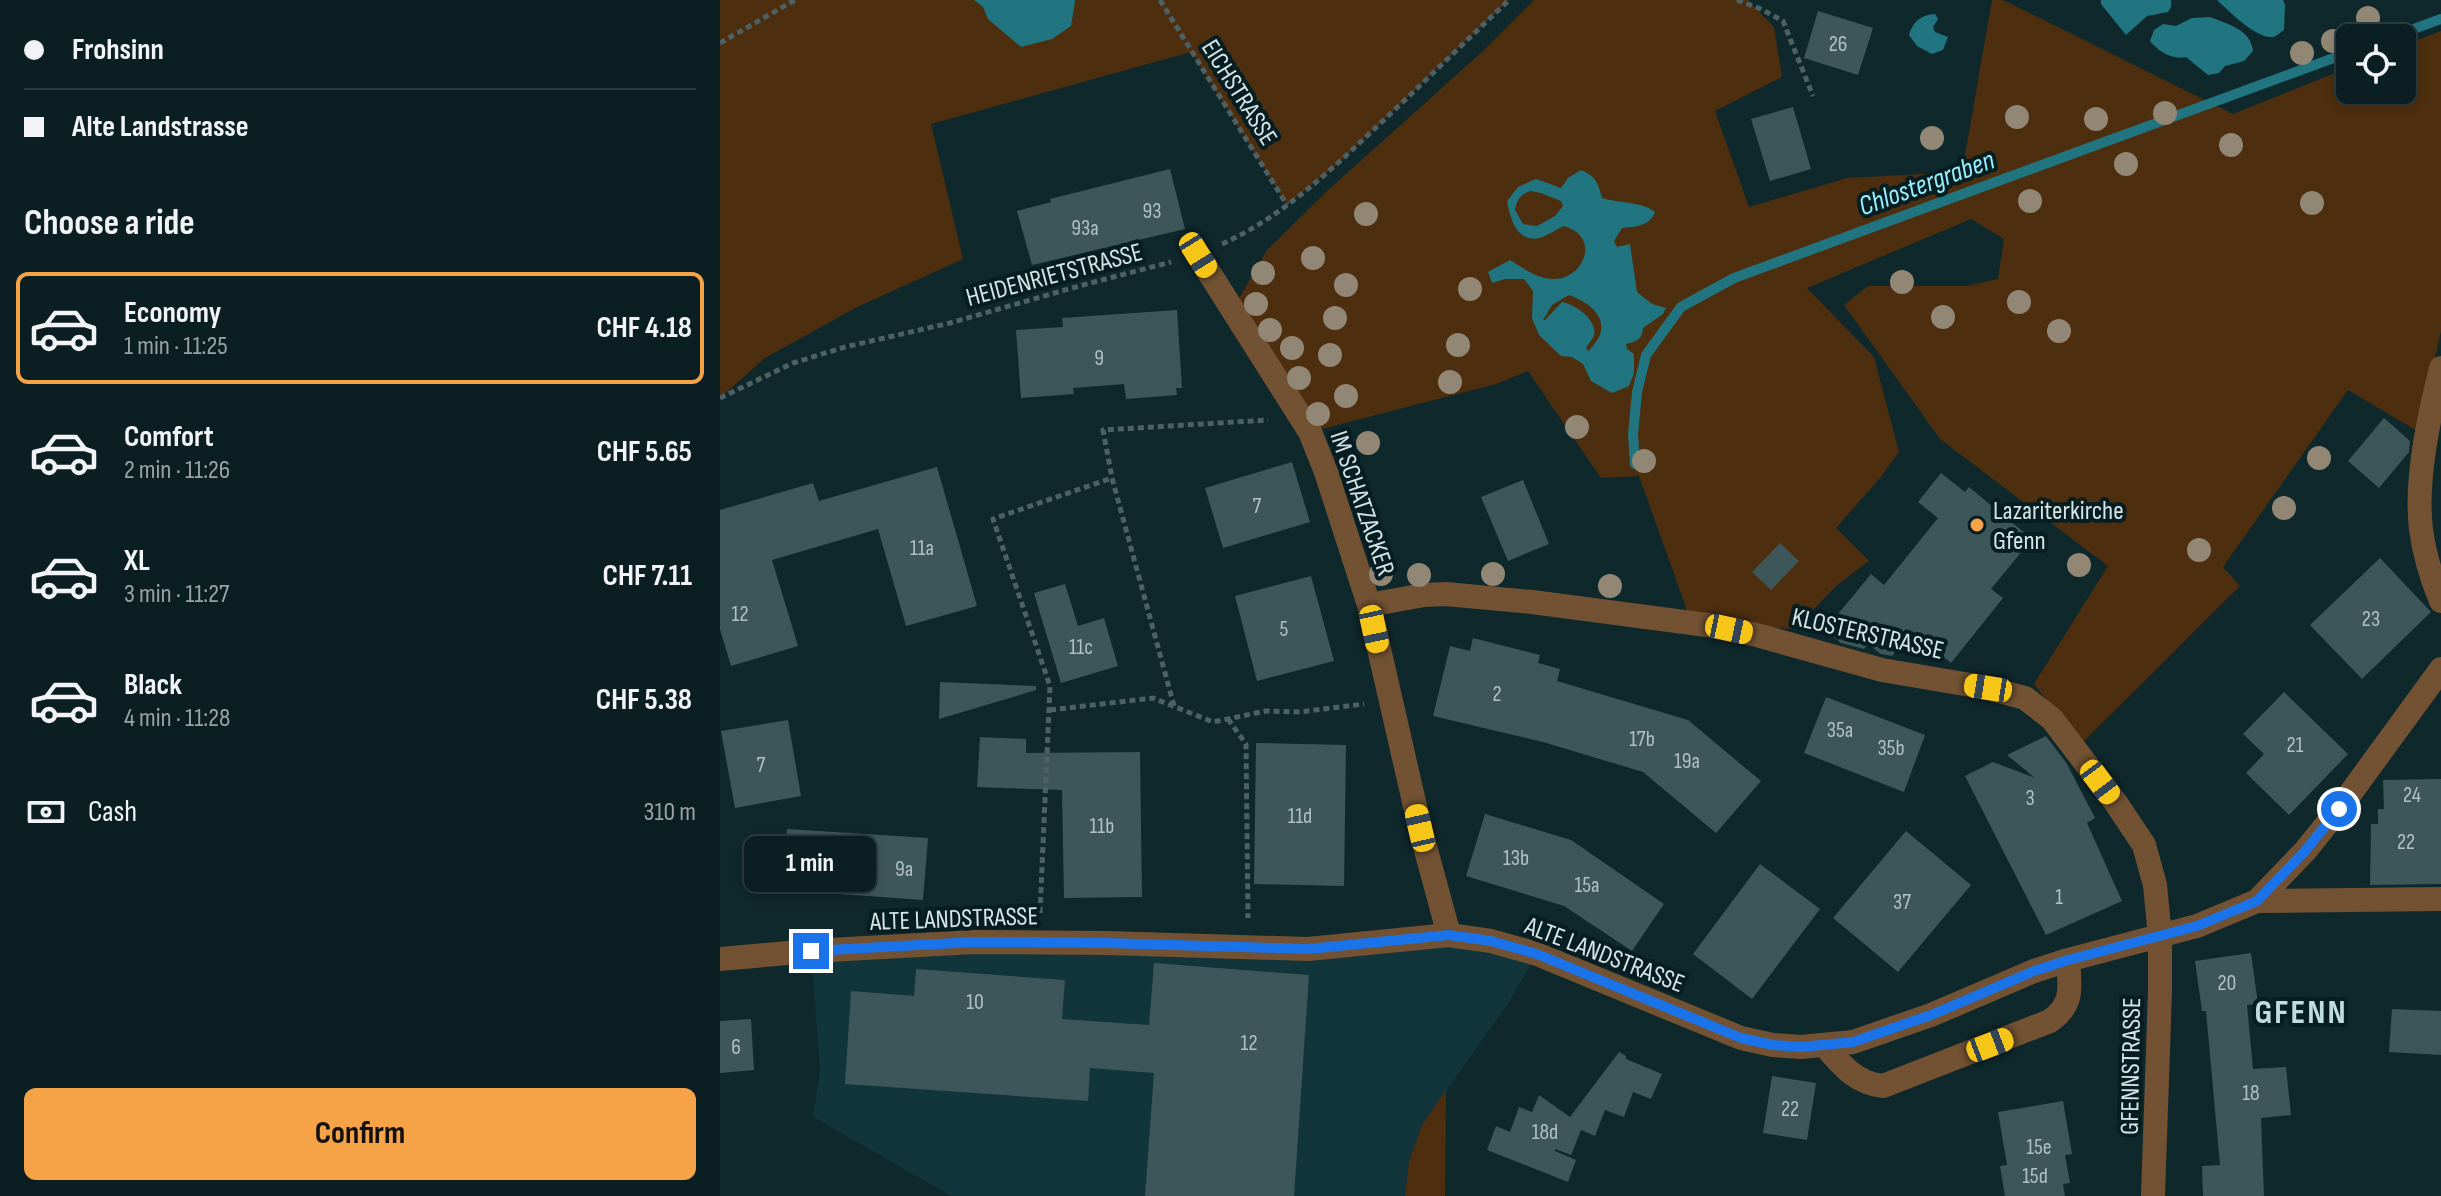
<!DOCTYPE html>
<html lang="en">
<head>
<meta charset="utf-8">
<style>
	:root { --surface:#0b1e21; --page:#14272a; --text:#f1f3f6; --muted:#9aa2a5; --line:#2b3c3f; --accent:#f6a247 }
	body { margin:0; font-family:"Sofia Sans Condensed",sans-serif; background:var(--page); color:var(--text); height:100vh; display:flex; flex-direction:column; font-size:30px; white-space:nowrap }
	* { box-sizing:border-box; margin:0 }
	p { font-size:26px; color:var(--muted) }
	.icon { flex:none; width:44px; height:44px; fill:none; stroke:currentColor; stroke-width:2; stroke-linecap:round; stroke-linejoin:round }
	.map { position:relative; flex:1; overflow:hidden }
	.sheet { display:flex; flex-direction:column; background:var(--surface); width:720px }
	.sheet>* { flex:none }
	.hud { display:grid; align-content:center; height:176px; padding:0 24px; background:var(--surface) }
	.buttons { position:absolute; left:1616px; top:24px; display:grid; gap:16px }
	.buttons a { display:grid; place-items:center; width:80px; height:80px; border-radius:12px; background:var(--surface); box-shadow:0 4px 12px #0003,0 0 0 2px var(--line); font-size:40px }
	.end { position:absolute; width:36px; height:36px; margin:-18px; border:10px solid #1a73e8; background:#fff; box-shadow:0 0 0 4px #fff }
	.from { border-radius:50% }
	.bubble { position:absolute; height:56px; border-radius:12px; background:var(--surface); box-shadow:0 4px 12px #0003,0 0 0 2px var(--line); font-size:26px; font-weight:700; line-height:56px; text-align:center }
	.car { position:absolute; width:24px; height:48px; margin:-24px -12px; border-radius:10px; box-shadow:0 0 6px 2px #0007; background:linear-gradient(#f5c518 24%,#345 0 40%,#f5c518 0 76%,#345 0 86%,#f5c518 0) }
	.hud b { display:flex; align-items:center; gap:28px; height:76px; font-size:30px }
	.hud b+b { border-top:2px solid var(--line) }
	.hud i { width:20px; height:20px; background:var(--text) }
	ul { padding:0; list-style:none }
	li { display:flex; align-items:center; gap:24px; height:112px; margin:0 16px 12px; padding:0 8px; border:4px solid transparent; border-radius:12px }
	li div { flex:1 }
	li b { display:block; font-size:30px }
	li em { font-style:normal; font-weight:700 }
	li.on { border-color:var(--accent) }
	li>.icon { width:72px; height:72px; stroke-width:1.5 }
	h2 { padding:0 24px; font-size:36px; line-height:96px }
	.pay { display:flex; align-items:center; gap:20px; height:88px; padding:0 24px; font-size:30px }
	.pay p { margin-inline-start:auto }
	.button { display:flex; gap:16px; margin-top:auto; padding:16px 24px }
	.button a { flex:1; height:92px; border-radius:12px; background:var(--accent); color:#111; font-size:32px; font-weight:700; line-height:92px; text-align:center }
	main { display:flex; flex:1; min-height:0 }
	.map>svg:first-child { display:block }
	.built { fill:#11353a }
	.green { fill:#4d2f0f }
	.water { fill:#217581; fill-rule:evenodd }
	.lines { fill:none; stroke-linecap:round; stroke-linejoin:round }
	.stream { stroke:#217581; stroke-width:10 }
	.building { fill:#3d565a }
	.path { stroke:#4c6165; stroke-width:5; stroke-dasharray:6 4; stroke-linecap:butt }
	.minor { stroke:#725233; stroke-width:24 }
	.tree { fill:#918774 }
	.route { stroke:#1a73e8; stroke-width:10 }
	.poi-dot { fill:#f6a247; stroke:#061e22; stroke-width:3 }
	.labels { text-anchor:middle; stroke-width:8; stroke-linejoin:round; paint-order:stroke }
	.number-label { font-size:22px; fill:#b0c0c3 }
	.street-label { font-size:26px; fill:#d6e4e6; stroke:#061e22 }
	.poi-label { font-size:26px; fill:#d6e4e6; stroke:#061e22; text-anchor:start }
	.water-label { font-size:28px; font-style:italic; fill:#96effd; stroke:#061e22 }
	.district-label { font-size:34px; font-weight:bold; letter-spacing:2px; fill:#bfdce0; stroke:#061e22 }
</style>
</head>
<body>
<main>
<section class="sheet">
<div class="hud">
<b><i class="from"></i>Frohsinn</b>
<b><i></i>Alte Landstrasse</b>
</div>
<h2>Choose a ride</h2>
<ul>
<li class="on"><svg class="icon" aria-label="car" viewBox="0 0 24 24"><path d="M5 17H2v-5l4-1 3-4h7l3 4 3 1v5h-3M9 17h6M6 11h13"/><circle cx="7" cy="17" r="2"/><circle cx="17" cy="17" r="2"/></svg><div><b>Economy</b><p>1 min · 11:25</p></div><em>CHF 4.18</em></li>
<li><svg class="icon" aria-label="car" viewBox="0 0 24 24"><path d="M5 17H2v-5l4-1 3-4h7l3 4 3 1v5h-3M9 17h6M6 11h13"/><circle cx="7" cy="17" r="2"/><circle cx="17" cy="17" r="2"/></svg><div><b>Comfort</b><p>2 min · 11:26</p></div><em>CHF 5.65</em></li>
<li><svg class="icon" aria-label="car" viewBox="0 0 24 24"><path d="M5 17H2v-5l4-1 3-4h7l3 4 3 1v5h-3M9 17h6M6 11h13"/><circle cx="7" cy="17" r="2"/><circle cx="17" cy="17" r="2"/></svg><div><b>XL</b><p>3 min · 11:27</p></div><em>CHF 7.11</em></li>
<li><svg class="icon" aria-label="car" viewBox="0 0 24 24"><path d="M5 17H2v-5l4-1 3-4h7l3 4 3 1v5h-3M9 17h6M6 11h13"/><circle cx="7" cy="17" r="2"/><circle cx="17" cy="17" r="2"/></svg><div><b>Black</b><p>4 min · 11:28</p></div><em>CHF 5.38</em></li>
</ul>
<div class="pay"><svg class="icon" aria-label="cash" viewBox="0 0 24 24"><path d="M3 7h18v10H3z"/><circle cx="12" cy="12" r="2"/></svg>Cash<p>310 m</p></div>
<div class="button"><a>Confirm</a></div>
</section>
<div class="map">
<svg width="1721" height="1196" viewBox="0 0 1721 1196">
	<rect width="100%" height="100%" fill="#0f282c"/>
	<path class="built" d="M729 935 817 954 787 1005 702 1125 689 1161 685 1196H231L93 1117 100 1069 91 951Z"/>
	<path class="green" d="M0 0H789L618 164 567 205 471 52 211 124 243 259 137 307 45 358 0 398Z
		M814 0H1028L1054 27 1062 77 995 111 1029 207 1127 178 1242 172 1272 0H1283L1513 114 1630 67V90H1682V46L1721 31V331L1699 432 1628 390 1503 567 1520 586 1361 744 1314 684 1388 566 1220 439 1124 305 1148 286H1247L1278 279 1284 239 1251 219 1087 288 1154 357 1179 452 1160 478 1116 528 1149 561 1116 586 1079 625 1071 629 1045 627 968 613 919 476 881 478 808 371 776 384 598 430 518 300 547 250 607 191 763 51Z
		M726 1090 725 1196H685L689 1161 702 1125Z"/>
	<path class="water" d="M254 0H355V1L351 26 332 39 301 47 268 19 263 7Z
		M1381 0H1451V7L1448 12 1427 16 1406 35 1381 4Z
		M1497 0H1563L1565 5 1564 30C1561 32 1557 36 1553 37 1536 39 1509 11 1497 0Z
		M1215 14 1218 19 1213 27 1215 32 1228 37 1223 50 1212 54 1197 46 1189 35C1193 21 1201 15 1215 14Z
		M1490 17C1507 24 1531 29 1533 51L1524 61 1505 66 1499 73 1488 75 1466 57C1452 60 1439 52 1430 41L1434 30 1443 24 1456 26 1472 18Z
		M861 170C876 176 878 183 882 198 898 203 924 202 935 212 930 226 915 227 902 228L894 241 897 247 910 244 917 292 932 304 946 308 943 314 923 328C922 340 917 341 906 344L907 349 914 354V373L909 386 892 393 871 381 863 364 852 357 841 356 819 335 812 318 813 291 804 279H785L772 283 768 272 790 260C801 267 812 275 825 278 860 287 885 238 844 226 837 229 827 236 819 238 797 243 790 218 787 201L798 187 816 179 841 188 848 178ZM810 191 821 193 841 201 843 206 835 216 817 226 803 224 795 210C797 200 800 195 810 191ZM849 295C877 305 895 326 868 351L866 348C867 346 873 338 874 336 878 320 855 304 842 302L825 320H823L832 305Z"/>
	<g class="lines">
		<path class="stream" d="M1669 38 1721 19
			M915 464 913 434 917 392 926 355 961 307 1014 278 1630 52"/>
	</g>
	<path class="building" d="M1098 11 1153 28 1138 75 1084 58Z
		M1073 107 1091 169 1050 181 1031 119Z
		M450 169 465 229 312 265 297 211 331 202 330 199Z
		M457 310 462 388H456L457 395 406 399 404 384 353 388 354 394 301 398 296 330 343 327 342 318Z
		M1664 418 1690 441 1689 452 1659 488 1628 461Z
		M572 462 590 522 503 548 485 488Z
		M217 467 257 606 186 626 158 529 52 560 78 646 11 666 0 629V510L93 483 99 501Z
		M1221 473 1245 492 1249 487 1312 539 1271 589 1283 598 1231 663 1192 631 1172 656 1161 654 1148 644 1144 649 1121 643 1105 630 1151 574 1164 585 1218 518 1198 502Z
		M803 480 829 544 788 561 761 497Z
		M1060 543 1079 561 1051 590 1032 572Z
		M1660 558 1711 612 1642 679 1590 625Z
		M591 576 614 661 537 681 515 596Z
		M345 584 358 626 384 618 398 666 341 683 314 593Z
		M753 638 820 655 818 663 840 669 837 681 968 720 1041 781 996 833 923 772 823 742 713 716 730 646 750 651Z
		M220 682 316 686V690L219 719Z
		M1564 692 1628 754 1569 815 1526 773 1544 754 1523 734Z
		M1106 697 1205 735 1184 792 1084 753Z
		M68 720 81 796 15 808 1 731Z
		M1326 736 1347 764 1375 818 1367 823 1402 901 1326 935 1245 776 1273 762 1315 778 1287 755Z
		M260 737 306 739V753L420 752 422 897 344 898 342 790 257 787Z
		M536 743 626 745 624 886 534 884Z
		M1721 779V884L1650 885 1651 824H1658V809H1664L1663 780Z
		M765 814 851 840 944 904 912 951 844 906 746 876Z
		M67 829 208 838 203 900 63 890Z
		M1186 831 1251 885 1178 972 1113 918Z
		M1040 864 1100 909 1032 999 973 954Z
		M1531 953 1538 1004 1527 1005 1533 1069 1566 1067 1571 1115 1541 1118 1544 1196H1483L1482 1166 1500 1165 1486 1011H1482L1475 961Z
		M434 963 589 975 574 1196H425L434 1073 370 1068 368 1101 125 1084 131 991 194 996 196 969 345 980 342 1019 429 1025Z
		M1672 1009 1721 1011V1055L1669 1052Z
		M31 1019 34 1070 0 1073V1021Z
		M899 1052 906 1056V1059L942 1074 931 1099 913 1092 904 1117 885 1110 875 1136 861 1130 851 1155 835 1149V1151L856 1160 848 1182 767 1150 776 1126 790 1132 799 1107 812 1112 819 1095 850 1117Z
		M1052 1076 1096 1083 1087 1140 1043 1133Z
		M1343 1101 1352 1154 1345 1155 1350 1183 1343 1184 1345 1196H1285L1280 1166 1287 1165 1278 1112Z"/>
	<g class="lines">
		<path class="path" d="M440 0 567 205
			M1017 0 1041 9 1063 21 1093 96
			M0 43 75 0
			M502 244C565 216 616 165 666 118 707 79 748 39 789 0
			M0 398 73 363 125 347 230 323 359 286 451 262
			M454 706 392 478 383 430 548 420
			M330 710 433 698 493 722 546 711 580 712 644 704
			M508 719 526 744 528 918
			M320 913 330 686 273 519 392 478"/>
		<path class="minor" d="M478 255 590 432 606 472 649 605 700 828 729 935
			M1721 368C1709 417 1695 479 1701 529 1704 553 1712 579 1721 601
			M649 605 704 595 726 594 812 602 987 625 1033 634 1162 670 1268 688 1305 698 1332 719 1396 803 1424 845 1435 885 1440 937V991L1433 1196
			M1537 901 1585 851 1619 809 1721 669
			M0 959 91 951 254 942 387 943 588 949 729 935 771 941 817 954 1021 1038 1053 1045 1081 1047 1133 1042 1211 1015 1314 971 1348 960 1477 926 1537 901 1721 899
			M1105 1046C1122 1066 1136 1083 1163 1086L1330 1021C1354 1004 1350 987 1348 960"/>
	</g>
	<g class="tree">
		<circle cx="1648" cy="18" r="12"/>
		<circle cx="1613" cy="41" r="12"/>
		<circle cx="1582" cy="53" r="12"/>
		<circle cx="1445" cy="113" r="12"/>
		<circle cx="1297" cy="117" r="12"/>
		<circle cx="1376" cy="119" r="12"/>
		<circle cx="1212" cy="138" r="12"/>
		<circle cx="1511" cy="145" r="12"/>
		<circle cx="1406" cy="164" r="12"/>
		<circle cx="1310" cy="201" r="12"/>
		<circle cx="1592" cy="203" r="12"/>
		<circle cx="646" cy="214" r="12"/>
		<circle cx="593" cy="258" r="12"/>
		<circle cx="543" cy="273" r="12"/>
		<circle cx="1182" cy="282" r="12"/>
		<circle cx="626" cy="285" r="12"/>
		<circle cx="750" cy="289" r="12"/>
		<circle cx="1299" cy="302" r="12"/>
		<circle cx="536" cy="304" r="12"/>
		<circle cx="1223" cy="317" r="12"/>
		<circle cx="615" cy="318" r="12"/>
		<circle cx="550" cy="330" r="12"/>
		<circle cx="1339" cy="331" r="12"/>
		<circle cx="738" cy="345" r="12"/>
		<circle cx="572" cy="348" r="12"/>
		<circle cx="610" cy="355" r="12"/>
		<circle cx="579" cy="378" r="12"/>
		<circle cx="730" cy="382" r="12"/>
		<circle cx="626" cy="396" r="12"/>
		<circle cx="598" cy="414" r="12"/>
		<circle cx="857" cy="427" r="12"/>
		<circle cx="648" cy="443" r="12"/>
		<circle cx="1599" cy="458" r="12"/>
		<circle cx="924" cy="461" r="12"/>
		<circle cx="1564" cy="508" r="12"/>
		<circle cx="1479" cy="550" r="12"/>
		<circle cx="1359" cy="565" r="12"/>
		<circle cx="661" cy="574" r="12"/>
		<circle cx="773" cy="574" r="12"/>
		<circle cx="699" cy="575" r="12"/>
		<circle cx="890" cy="586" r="12"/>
	</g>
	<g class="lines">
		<path class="route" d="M91 951 254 942H297L387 943 588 949 729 935 771 941 817 954 1021 1038 1053 1045 1081 1047 1133 1042 1211 1015 1314 971 1348 960 1477 926 1537 901 1585 851 1619 809"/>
	</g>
	<circle class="poi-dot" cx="1257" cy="525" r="8"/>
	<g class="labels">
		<g class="number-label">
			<text x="1118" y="51">26</text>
			<text x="432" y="218">93</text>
			<text x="365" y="235">93a</text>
			<text x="379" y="365">9</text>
			<text x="537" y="513">7</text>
			<text x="202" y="555">11a</text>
			<text x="20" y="621">12</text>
			<text x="1651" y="626">23</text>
			<text x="564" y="636">5</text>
			<text x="361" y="654">11c</text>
			<text x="777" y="701">2</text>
			<text x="1120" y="737">35a</text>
			<text x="922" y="746">17b</text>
			<text x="1575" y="752">21</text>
			<text x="1171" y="755">35b</text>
			<text x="967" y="768">19a</text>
			<text x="41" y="772">7</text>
			<text x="1692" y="802">24</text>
			<text x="1310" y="805">3</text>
			<text x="580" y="823">11d</text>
			<text x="382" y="833">11b</text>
			<text x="1686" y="849">22</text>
			<text x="796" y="865">13b</text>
			<text x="184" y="876">9a</text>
			<text x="867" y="892">15a</text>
			<text x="1339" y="904">1</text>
			<text x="1182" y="909">37</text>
			<text x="1507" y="990">20</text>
			<text x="255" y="1009">10</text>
			<text x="529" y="1050">12</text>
			<text x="16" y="1054">6</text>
			<text x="1531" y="1100">18</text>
			<text x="1070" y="1116">22</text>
			<text x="825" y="1139">18d</text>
			<text x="1319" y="1154">15e</text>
			<text x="1315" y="1183">15d</text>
		</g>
		<g class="street-label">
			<text transform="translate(520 92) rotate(58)" y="9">EICHSTRASSE</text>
			<text transform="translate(334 274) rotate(-15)" y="9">HEIDENRIETSTRASSE</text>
			<text transform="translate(643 503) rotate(71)" y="9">IM SCHATZACKER</text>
			<text transform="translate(1148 633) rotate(13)" y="9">KLOSTERSTRASSE</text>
			<text transform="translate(234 918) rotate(-2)" y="9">ALTE LANDSTRASSE</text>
			<text transform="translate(885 954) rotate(21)" y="9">ALTE LANDSTRASSE</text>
			<text transform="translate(1410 1066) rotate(-89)" y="9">GFENNSTRASSE</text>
		</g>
		<g class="poi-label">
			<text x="1273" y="519">Lazariterkirche<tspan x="1273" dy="30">Gfenn</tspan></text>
		</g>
		<g class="water-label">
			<text transform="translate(1206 182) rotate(-20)" y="10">Chlostergraben</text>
		</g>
		<g class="district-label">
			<text x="1581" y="1023">GFENN</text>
		</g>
	</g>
</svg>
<div class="buttons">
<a><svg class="icon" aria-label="locate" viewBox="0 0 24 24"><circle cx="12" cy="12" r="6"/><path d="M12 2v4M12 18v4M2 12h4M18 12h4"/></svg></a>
</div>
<i class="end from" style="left:1619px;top:809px"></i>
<i class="end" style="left:91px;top:951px"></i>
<div class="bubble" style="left:24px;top:836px;width:132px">1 min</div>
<i class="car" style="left:478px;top:255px;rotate:148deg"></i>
<i class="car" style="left:654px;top:629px;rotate:168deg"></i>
<i class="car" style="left:1009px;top:629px;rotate:102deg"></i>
<i class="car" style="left:1268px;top:688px;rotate:279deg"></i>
<i class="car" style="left:1380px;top:782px;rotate:143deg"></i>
<i class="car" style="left:700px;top:828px;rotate:347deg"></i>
<i class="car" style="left:1270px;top:1045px;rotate:69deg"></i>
</div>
</main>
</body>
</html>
